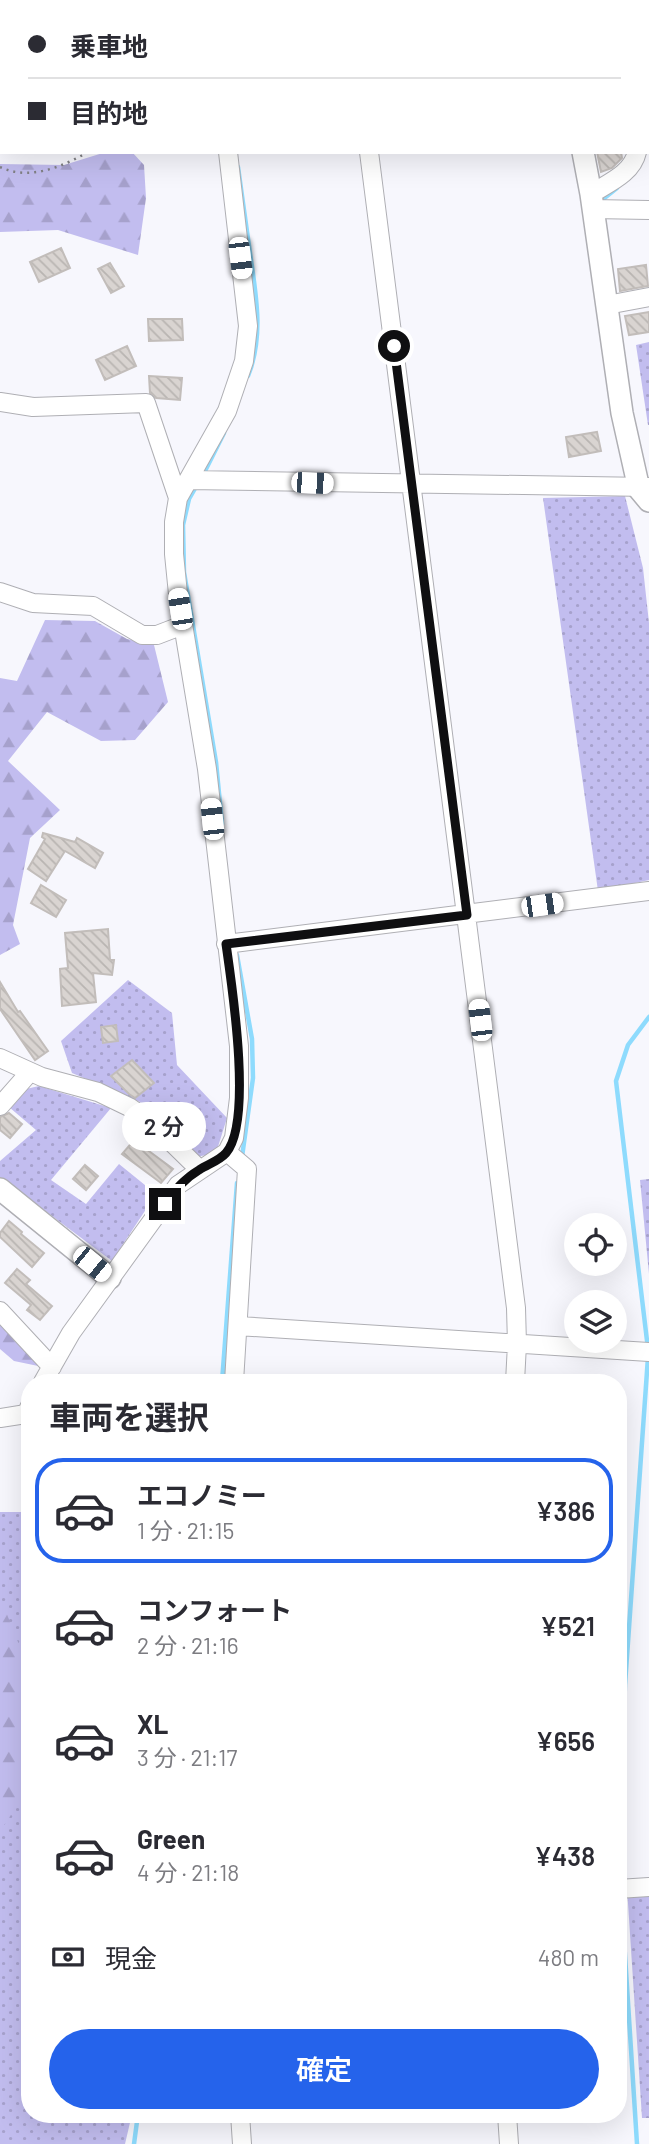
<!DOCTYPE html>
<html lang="ja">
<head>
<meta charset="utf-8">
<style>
	:root { --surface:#fff; --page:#f2f2f3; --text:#2b2b33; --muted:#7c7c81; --line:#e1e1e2; --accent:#2563eb }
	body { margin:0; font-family:Barlow,"Noto Sans JP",sans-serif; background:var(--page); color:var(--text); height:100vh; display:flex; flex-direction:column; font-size:26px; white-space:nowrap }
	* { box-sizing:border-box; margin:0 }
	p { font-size:23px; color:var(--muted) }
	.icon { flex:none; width:38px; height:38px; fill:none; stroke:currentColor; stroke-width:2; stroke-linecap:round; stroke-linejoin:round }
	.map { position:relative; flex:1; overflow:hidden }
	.side { position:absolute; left:21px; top:1374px; width:606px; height:749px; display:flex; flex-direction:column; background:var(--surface); border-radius:28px; box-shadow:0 7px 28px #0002 }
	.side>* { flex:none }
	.top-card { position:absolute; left:0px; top:0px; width:649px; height:154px; box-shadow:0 7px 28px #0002; display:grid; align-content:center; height:154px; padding:0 28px; background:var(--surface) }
	.tools { position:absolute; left:564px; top:1213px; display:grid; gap:14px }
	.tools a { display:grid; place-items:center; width:63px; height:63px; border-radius:50%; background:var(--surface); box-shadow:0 7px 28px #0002; font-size:35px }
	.end { position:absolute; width:32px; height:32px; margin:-16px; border:9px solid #0f0f11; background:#fff; box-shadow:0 0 0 4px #fff }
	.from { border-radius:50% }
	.bubble { position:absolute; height:49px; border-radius:24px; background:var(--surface); box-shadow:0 7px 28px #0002; font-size:23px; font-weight:600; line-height:49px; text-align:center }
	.car { position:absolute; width:21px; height:42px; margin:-21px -10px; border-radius:9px; box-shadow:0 0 5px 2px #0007; background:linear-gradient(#fff 24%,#345 0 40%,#fff 0 76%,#345 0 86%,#fff 0) }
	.top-card b { display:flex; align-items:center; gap:24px; height:66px; font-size:26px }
	.top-card b+b { border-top:2px solid var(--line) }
	.top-card i { width:18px; height:18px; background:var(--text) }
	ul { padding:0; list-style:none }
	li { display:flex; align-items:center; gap:21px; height:105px; margin:0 14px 10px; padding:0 14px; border:4px solid transparent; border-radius:28px }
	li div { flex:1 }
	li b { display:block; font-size:26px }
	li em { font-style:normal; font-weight:600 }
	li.selected { border-color:var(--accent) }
	li>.icon { width:63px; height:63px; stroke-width:1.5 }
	h2 { padding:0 28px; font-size:32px; line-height:84px }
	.pay { display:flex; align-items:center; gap:18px; height:77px; padding:0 28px; font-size:26px }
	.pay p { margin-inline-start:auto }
	.action { display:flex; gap:14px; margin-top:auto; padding:14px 28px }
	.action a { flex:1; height:80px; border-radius:42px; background:var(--accent); color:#fff; font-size:28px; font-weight:600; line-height:80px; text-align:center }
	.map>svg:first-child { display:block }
	.grass { fill:url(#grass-dots) }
	.forest { fill:url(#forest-firs) }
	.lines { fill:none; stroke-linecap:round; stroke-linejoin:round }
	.stream { stroke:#8edbfd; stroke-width:4.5 }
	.building { fill:url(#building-back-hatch); stroke:#c2bdba; stroke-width:2 }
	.minor-casing { stroke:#afafb4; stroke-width:20 }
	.tertiary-casing { stroke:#afafb4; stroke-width:24 }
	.path { stroke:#818185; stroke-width:2.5; stroke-dasharray:2 5; stroke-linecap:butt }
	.minor { stroke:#fff; stroke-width:18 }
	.tertiary { stroke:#fff; stroke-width:21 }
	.route { stroke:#0f0f11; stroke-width:9 }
</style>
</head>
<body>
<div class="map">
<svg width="649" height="2144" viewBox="0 0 649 2144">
	<defs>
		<pattern id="grass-dots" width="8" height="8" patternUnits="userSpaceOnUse" patternTransform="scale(1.75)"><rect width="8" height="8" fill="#c2bdef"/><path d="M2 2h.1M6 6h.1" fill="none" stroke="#a6a1cc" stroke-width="1.8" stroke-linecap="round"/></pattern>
		<pattern id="forest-firs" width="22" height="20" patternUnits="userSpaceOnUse" patternTransform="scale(1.75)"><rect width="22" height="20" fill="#c2bdef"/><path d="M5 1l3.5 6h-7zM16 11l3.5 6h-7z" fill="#a6a1cc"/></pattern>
		<pattern id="building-back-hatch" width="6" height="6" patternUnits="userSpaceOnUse" patternTransform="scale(1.75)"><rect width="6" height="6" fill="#d9d4d1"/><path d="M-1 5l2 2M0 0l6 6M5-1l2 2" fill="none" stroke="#b9b5b2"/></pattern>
	</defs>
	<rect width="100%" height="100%" fill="#f7f7fd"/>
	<path class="grass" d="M649 342V425H648L636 345Z
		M625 496 643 568 649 623V880L598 891 543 498Z
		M128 980 172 1013 177 1065 227 1118 216 1153 196 1157 140 1102 72 1073 61 1041Z
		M39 1086 111 1108 51 1180 86 1204 119 1164 156 1194 112 1261 0 1177V1161L36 1130 9 1107 26 1089Z
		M649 1179V1274L640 1180Z
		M0 1512H30V1672L0 1608Z
		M30 1775V2114H132L125 2144H0V1828Z
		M649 1887V2118H642L627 1888Z"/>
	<path class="forest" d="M106 152H132L144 165 146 198 138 255 58 230 0 232V164L64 165Z
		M45 620 95 621 127 639 154 645 168 702 135 740 101 741 47 712 8 761 60 810 30 838 13 925 20 944 0 955V678L17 681Z
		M0 1324 43 1367 14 1361 0 1349Z
		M0 1597 30 1672V1780L19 1803 0 1831Z"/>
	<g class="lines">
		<path class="stream" d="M143 0 147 2
			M221 0V2
			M238 167C242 196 246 224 250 253 256 295 264 336 248 376
			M603 204 602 200 617 188
			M203 475 224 433
			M197 485 189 499 183 525 184 572 216 762 222 824
			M237 955 252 1039 253 1078 242 1157
			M648 1349 616 1081 628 1045 649 1017
			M222 1382 237 1183
			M621 1883 619 1855 625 1685 648 1357
			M621 1892 637 2144
			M134 2144 138 2114"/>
	</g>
	<path class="building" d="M597 152H621L622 158 612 168 601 172Z
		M61 248 70 268 39 282 30 262Z
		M110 263 124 286 111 293 98 269Z
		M646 265 648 286 620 291 618 269Z
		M649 312V332L629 335 625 316Z
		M148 319H182L183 340 149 341Z
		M127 346 136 366 105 380 96 360Z
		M149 376 182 378 180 400 156 398 150 393Z
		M597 432 601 451 569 457 566 437Z
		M43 833 75 842 77 838 103 853 95 868 65 851 46 881 28 869 45 839 42 837Z
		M41 885 66 900 56 917 31 903Z
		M108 929 110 960H114L112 975 93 973 96 1002 62 1006 60 969 68 968 65 933Z
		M0 982 18 1012 20 1011 48 1051 35 1060 0 1009Z
		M116 1025 118 1041 103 1043 101 1027Z
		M132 1060 154 1083 135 1098 129 1094 111 1076Z
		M9 1113 22 1124 10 1138 0 1130V1117Z
		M134 1140 173 1169 161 1183 122 1154Z
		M85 1165 98 1176 86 1190 73 1179Z
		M9 1221 22 1232 21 1234 44 1253 32 1267 0 1237V1233Z
		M17 1269 30 1280 26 1284 52 1306 40 1320 27 1310 31 1305 5 1283Z"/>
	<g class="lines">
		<defs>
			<path id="minor" d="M115 0 121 2
				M349 0V2
				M566 0 567 2
				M648 125 649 124
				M369 152 516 1308 517 1344 515 1382
				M591 194C608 183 632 174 637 152
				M592 209 649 210
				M607 305 649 297
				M0 402 33 407 146 403 178 498
				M188 480 649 487
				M0 592 33 603 93 606 142 635H157L183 625
				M226 944 649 891
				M0 1058 42 1077 98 1092 129 1107 152 1123 199 1169
				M0 1106 30 1072
				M227 1152 247 1169 234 1382
				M0 1311 52 1367
				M238 1326 649 1352
				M43 1382 71 1333 178 1185 227 1152 234 1138 239 1098V1046L207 769 178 594 174 554V522L178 498 227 411 244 361 248 326 228 152
				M0 1418 26 1414 30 1406
				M618 1889 649 1887
				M240 2114 242 2144
				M507 2114 509 2144"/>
			<path id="tertiary" d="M532 0 533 2
				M583 152 591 194 622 413 639 489 649 501
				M0 1189 110 1278"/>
		</defs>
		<use href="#minor" class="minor-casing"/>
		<use href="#tertiary" class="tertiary-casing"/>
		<path class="path" d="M0 167C29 181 62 167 88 152"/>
		<use href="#minor" class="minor"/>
		<use href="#tertiary" class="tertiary"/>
	</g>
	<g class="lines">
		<path class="route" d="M165 1204C175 1190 184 1179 199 1170 208 1164 219 1161 226 1153 253 1122 232 986 226 944L467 915 394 346"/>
	</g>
</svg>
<div class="tools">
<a><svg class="icon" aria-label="locate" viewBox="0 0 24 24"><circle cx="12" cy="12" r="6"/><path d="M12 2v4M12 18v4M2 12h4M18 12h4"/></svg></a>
<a><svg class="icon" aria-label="layers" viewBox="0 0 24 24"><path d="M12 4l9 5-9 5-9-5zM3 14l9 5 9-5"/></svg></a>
</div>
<i class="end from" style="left:394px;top:346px"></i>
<i class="end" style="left:165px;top:1204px"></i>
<div class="bubble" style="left:122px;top:1102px;width:84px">2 分</div>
<i class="car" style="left:240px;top:258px;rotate:173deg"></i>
<i class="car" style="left:312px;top:483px;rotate:92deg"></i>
<i class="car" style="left:180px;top:609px;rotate:351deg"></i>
<i class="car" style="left:212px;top:819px;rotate:354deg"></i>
<i class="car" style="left:542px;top:905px;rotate:82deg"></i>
<i class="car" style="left:480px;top:1020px;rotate:353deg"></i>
<i class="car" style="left:92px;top:1264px;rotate:129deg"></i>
<div class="top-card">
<b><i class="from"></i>乗車地</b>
<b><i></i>目的地</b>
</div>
<section class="side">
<h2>車両を選択</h2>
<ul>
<li class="selected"><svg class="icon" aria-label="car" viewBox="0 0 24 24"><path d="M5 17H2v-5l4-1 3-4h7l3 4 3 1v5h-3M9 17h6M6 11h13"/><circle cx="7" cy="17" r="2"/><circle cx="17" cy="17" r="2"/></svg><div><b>エコノミー</b><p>1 分 · 21:15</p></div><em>¥386</em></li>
<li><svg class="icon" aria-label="car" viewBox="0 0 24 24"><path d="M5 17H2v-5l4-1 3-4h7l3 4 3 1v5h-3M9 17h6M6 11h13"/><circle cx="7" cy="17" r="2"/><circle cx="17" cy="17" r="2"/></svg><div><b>コンフォート</b><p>2 分 · 21:16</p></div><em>¥521</em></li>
<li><svg class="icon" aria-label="car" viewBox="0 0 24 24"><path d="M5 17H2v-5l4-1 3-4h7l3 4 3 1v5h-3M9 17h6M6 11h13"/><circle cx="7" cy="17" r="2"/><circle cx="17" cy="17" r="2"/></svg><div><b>XL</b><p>3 分 · 21:17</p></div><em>¥656</em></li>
<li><svg class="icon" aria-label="car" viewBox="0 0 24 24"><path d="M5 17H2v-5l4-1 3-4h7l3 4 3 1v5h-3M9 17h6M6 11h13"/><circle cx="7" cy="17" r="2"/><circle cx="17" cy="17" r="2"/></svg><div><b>Green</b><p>4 分 · 21:18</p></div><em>¥438</em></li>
</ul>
<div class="pay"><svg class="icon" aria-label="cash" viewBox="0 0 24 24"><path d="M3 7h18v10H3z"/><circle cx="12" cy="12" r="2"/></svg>現金<p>480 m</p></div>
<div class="action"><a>確定</a></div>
</section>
</div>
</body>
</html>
